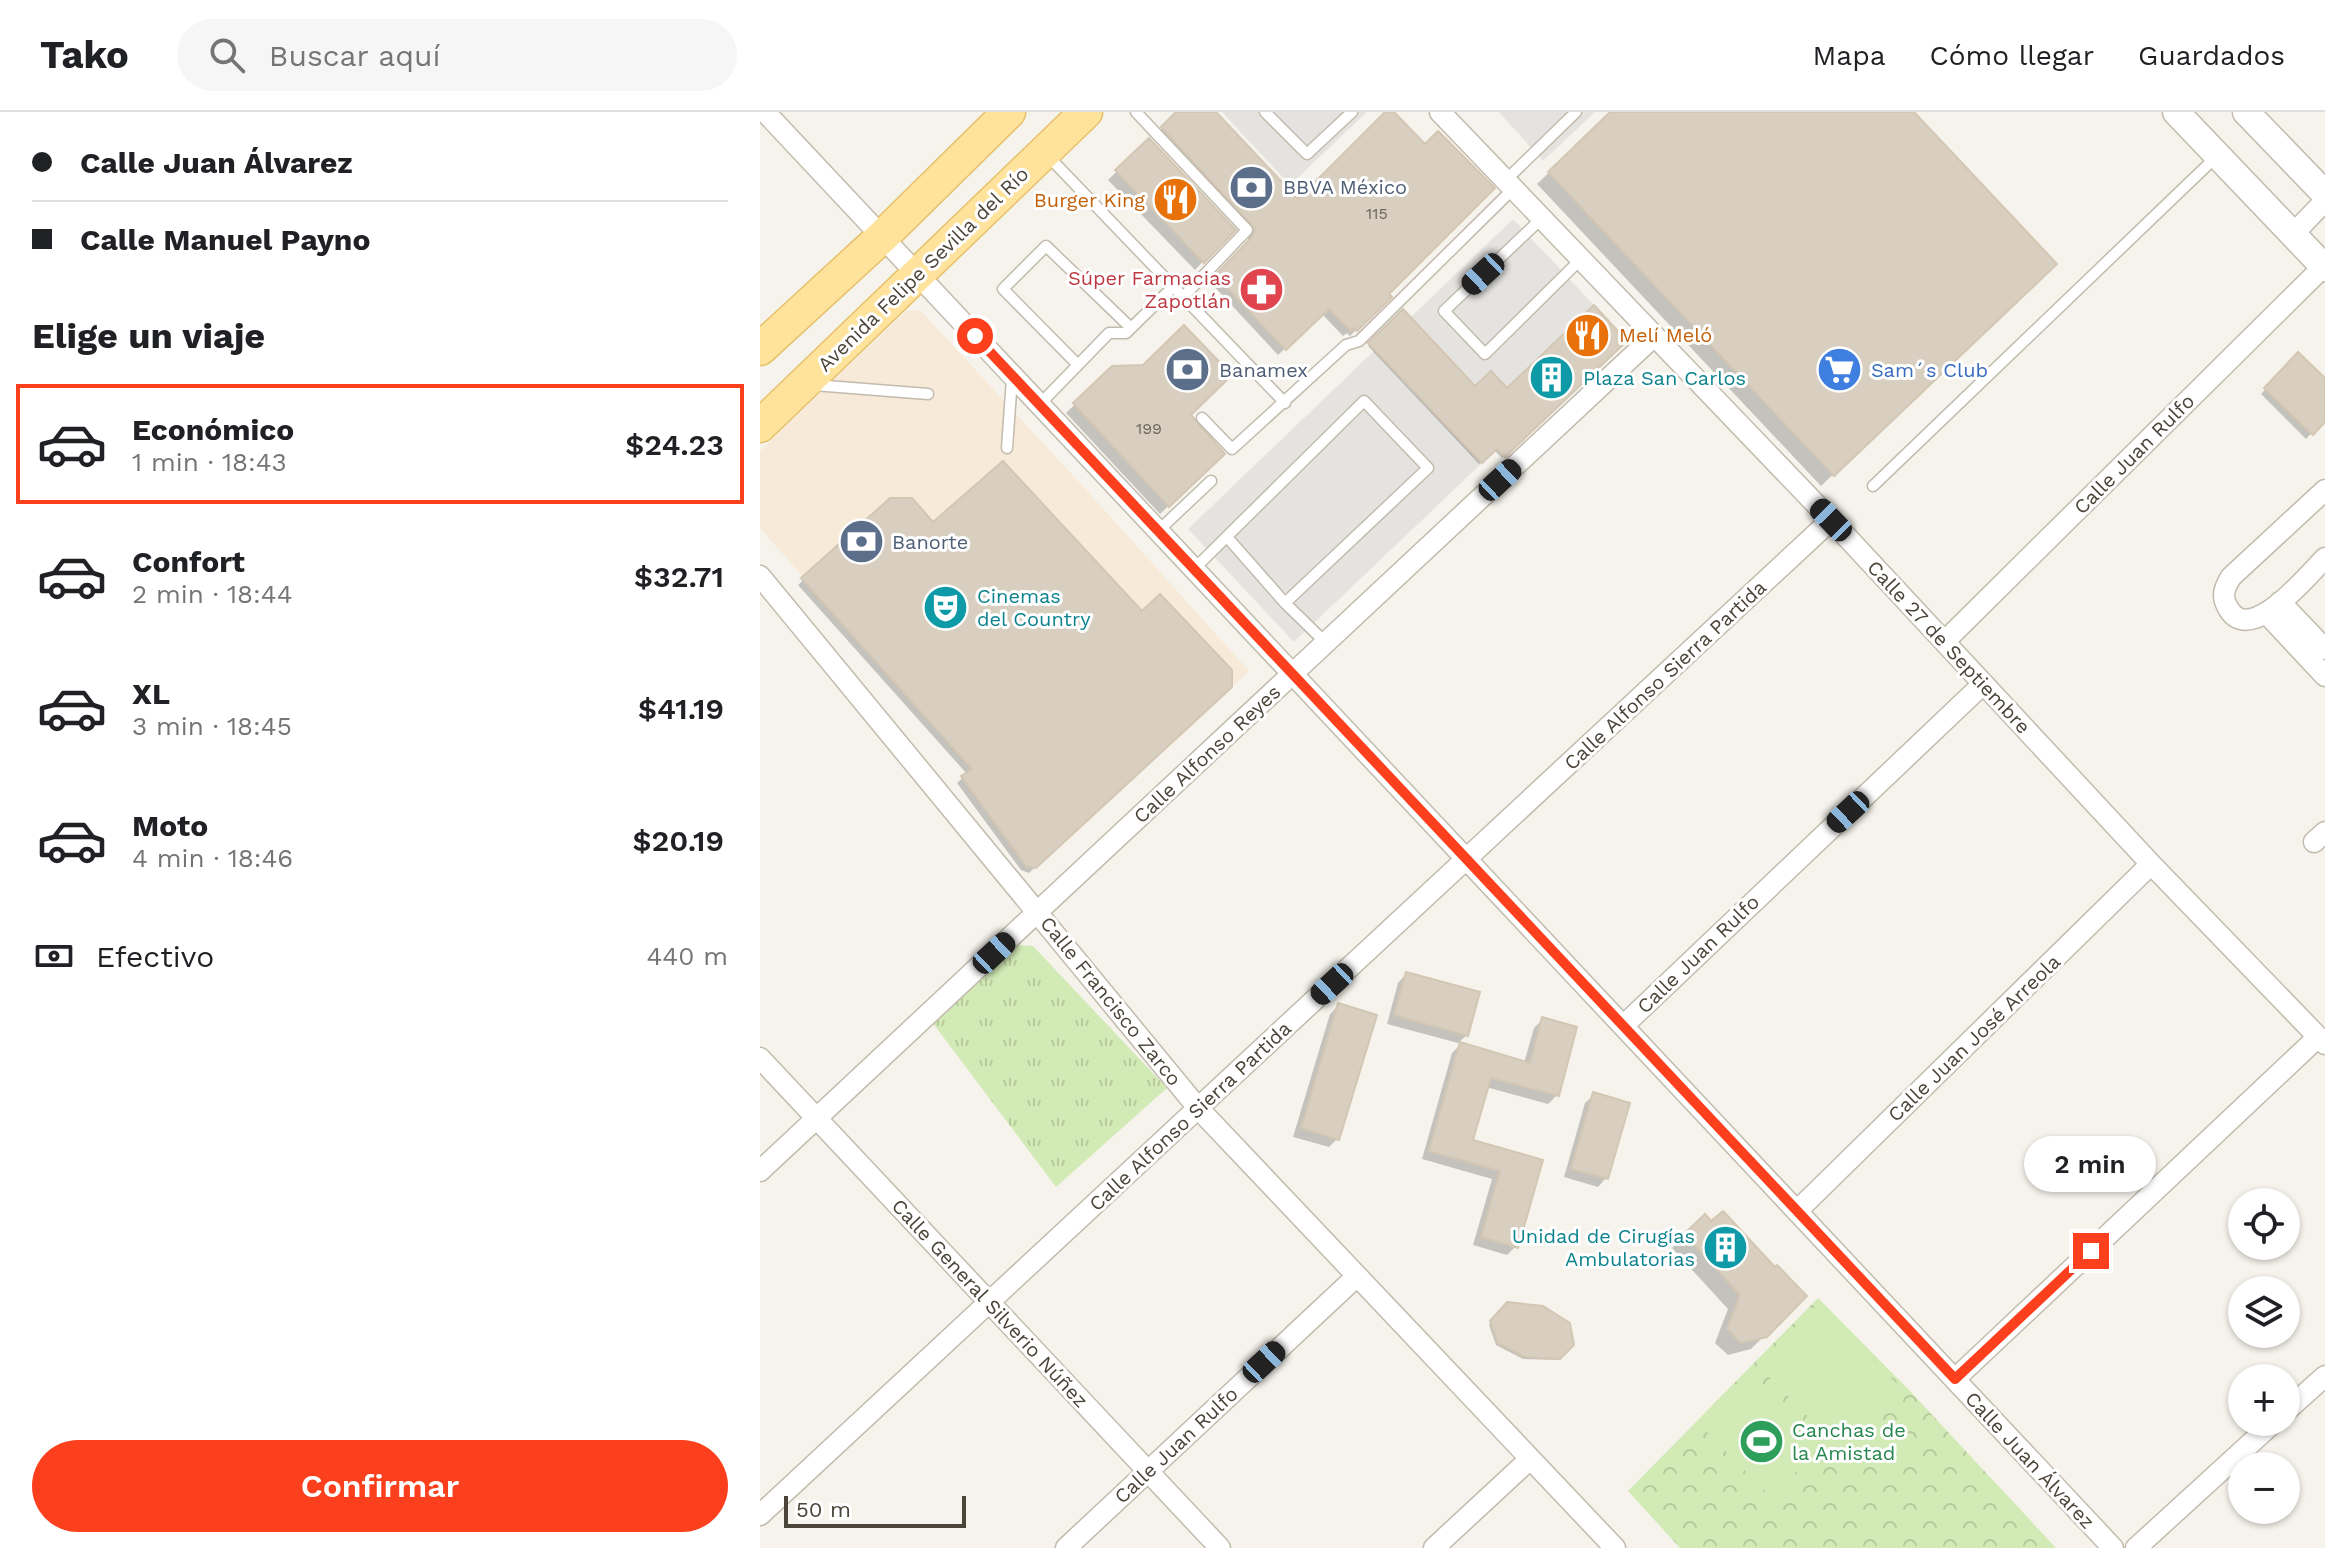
<!DOCTYPE html>
<html lang="es">
<head>
<meta charset="utf-8">
<style>
	:root { --surface:#fff; --page:#f6f6f6; --text:#202124; --muted:#757577; --line:#e0e0e0; --accent:#fc3f1d }
	body { margin:0; font-family:"Work Sans",sans-serif; background:var(--page); color:var(--text); height:100vh; display:flex; flex-direction:column; font-size:30px; white-space:nowrap }
	* { box-sizing:border-box; margin:0 }
	p { font-size:26px; color:var(--muted) }
	.icon { flex:none; width:44px; height:44px; fill:none; stroke:currentColor; stroke-width:2; stroke-linecap:round; stroke-linejoin:round }
	.map { position:relative; flex:1; overflow:hidden }
	.sheet { display:flex; flex-direction:column; background:var(--surface); width:760px }
	.sheet>* { flex:none }
	.guide { display:grid; align-content:center; height:176px; padding:0 32px; background:var(--surface) }
	.fabs { position:absolute; left:1468px; top:1076px; display:grid; gap:16px }
	.fabs a { display:grid; place-items:center; width:72px; height:72px; border-radius:50%; background:var(--surface); box-shadow:0 2px 6px #0004; font-size:40px }
	.scale { position:absolute; left:24px; bottom:20px; width:182px; box-sizing:border-box; padding-left:8px; border:4px solid #4b4439; border-top:0; font-size:22px; line-height:28px; white-space:nowrap; color:#4b4439; -webkit-text-stroke:6px #fff; paint-order:stroke }
	.end { position:absolute; width:36px; height:36px; margin:-18px; border:10px solid #fc3f1d; background:#fff; box-shadow:0 0 0 4px #fff }
	.from { border-radius:50% }
	.bubble { position:absolute; height:56px; border-radius:28px; background:var(--surface); box-shadow:0 2px 6px #0004; font-size:26px; font-weight:600; line-height:56px; text-align:center }
	.car { position:absolute; width:24px; height:48px; margin:-24px -12px; border-radius:10px; box-shadow:0 0 6px 2px #0007; background:linear-gradient(#222 24%,#8ab4d8 0 40%,#222 0 76%,#8ab4d8 0 86%,#222 0) }
	.guide b { display:flex; align-items:center; gap:28px; height:76px; font-size:30px }
	.guide b+b { border-top:2px solid var(--line) }
	.guide i { width:20px; height:20px; background:var(--text) }
	ul { padding:0; list-style:none }
	li { display:flex; align-items:center; gap:24px; height:120px; margin:0 16px 12px; padding:0 16px; border:4px solid transparent; border-radius:0px }
	li div { flex:1 }
	li b { display:block; font-size:30px }
	li em { font-style:normal; font-weight:600 }
	li.selected { border-color:var(--accent) }
	li>.icon { width:72px; height:72px; stroke-width:1.5 }
	h2 { padding:0 32px; font-size:36px; line-height:96px }
	.pay { display:flex; align-items:center; gap:20px; height:88px; padding:0 32px; font-size:30px }
	.pay p { margin-inline-start:auto }
	.button { display:flex; gap:16px; margin-top:auto; padding:16px 32px }
	.button a { flex:1; height:92px; border-radius:48px; background:var(--accent); color:#fff; font-size:32px; font-weight:600; line-height:92px; text-align:center }
	header { display:flex; align-items:center; gap:48px; box-sizing:border-box; height:112px; padding:0 40px; background:var(--surface); border-bottom:2px solid var(--line) }
	header strong { font-size:38px }
	nav { display:flex; gap:44px; margin-inline-start:auto; font-size:28px }
	.search { width:560px; height:72px; background:var(--page); display:flex; align-items:center; gap:20px; box-sizing:border-box; padding:0 28px; border-radius:44px; color:var(--muted); font-size:30px }
	main { display:flex; flex:1; min-height:0 }
	.map>svg:first-child { display:block }
	.commercial { fill:#f7ead8 }
	.grass { fill:url(#grass-tufts) }
	.park { fill:url(#park-crowns) }
	.pitch { fill:#d2eab5 }
	.parking { fill:#e5e3e0 }
	.shadow { fill:#0003 }
	.building { fill:#d8cfc1; stroke:#d3c7b4; stroke-width:2 }
	.lines { fill:none; stroke-linecap:round; stroke-linejoin:round }
	.service-casing { stroke:#c2bbae; stroke-width:13 }
	.minor-casing { stroke:#c2bbae; stroke-width:23 }
	.tertiary-casing { stroke:#c2bbae; stroke-width:29 }
	.primary-casing { stroke:#e6c16a; stroke-width:35 }
	.service { stroke:#fff; stroke-width:10 }
	.minor { stroke:#fff; stroke-width:20 }
	.tertiary { stroke:#fff; stroke-width:26 }
	.primary { stroke:#ffe39c; stroke-width:32 }
	.route { stroke:#fc3f1d; stroke-width:10 }
	.labels { text-anchor:middle; stroke-width:6; stroke-linejoin:round; paint-order:stroke }
	.number-label { font-size:16px; fill:#6e675b }
	.service-label { font-size:20px; fill:#4e5e75; stroke:#fff; text-anchor:start }
	.food-label { font-size:20px; fill:#c56008; stroke:#fff; text-anchor:end }
	.street-label { font-size:20px; fill:#4b4439; stroke:#fff }
	.health-label { font-size:20px; fill:#be3a42; stroke:#fff; text-anchor:end }
	.shop-label { font-size:20px; fill:#366cbe; stroke:#fff; text-anchor:start }
	.culture-label { font-size:20px; fill:#0d838f; stroke:#fff; text-anchor:start }
	.leisure-label { font-size:20px; fill:#27864d; stroke:#fff; text-anchor:start }
</style>
</head>
<body>
<header>
<strong>Tako</strong>
<div class="search"><svg class="icon" aria-label="search" viewBox="0 0 24 24"><circle cx="10" cy="10" r="6"/><path d="M15 15l6 6"/></svg>Buscar aquí</div>
<nav><a>Mapa</a><a>Cómo llegar</a><a>Guardados</a></nav>
</header>
<main>
<section class="sheet">
<div class="guide">
<b><i class="from"></i>Calle Juan Álvarez</b>
<b><i></i>Calle Manuel Payno</b>
</div>
<h2>Elige un viaje</h2>
<ul>
<li class="selected"><svg class="icon" aria-label="car" viewBox="0 0 24 24"><path d="M5 17H2v-5l4-1 3-4h7l3 4 3 1v5h-3M9 17h6M6 11h13"/><circle cx="7" cy="17" r="2"/><circle cx="17" cy="17" r="2"/></svg><div><b>Económico</b><p>1 min · 18:43</p></div><em>$24.23</em></li>
<li><svg class="icon" aria-label="car" viewBox="0 0 24 24"><path d="M5 17H2v-5l4-1 3-4h7l3 4 3 1v5h-3M9 17h6M6 11h13"/><circle cx="7" cy="17" r="2"/><circle cx="17" cy="17" r="2"/></svg><div><b>Confort</b><p>2 min · 18:44</p></div><em>$32.71</em></li>
<li><svg class="icon" aria-label="car" viewBox="0 0 24 24"><path d="M5 17H2v-5l4-1 3-4h7l3 4 3 1v5h-3M9 17h6M6 11h13"/><circle cx="7" cy="17" r="2"/><circle cx="17" cy="17" r="2"/></svg><div><b>XL</b><p>3 min · 18:45</p></div><em>$41.19</em></li>
<li><svg class="icon" aria-label="car" viewBox="0 0 24 24"><path d="M5 17H2v-5l4-1 3-4h7l3 4 3 1v5h-3M9 17h6M6 11h13"/><circle cx="7" cy="17" r="2"/><circle cx="17" cy="17" r="2"/></svg><div><b>Moto</b><p>4 min · 18:46</p></div><em>$20.19</em></li>
</ul>
<div class="pay"><svg class="icon" aria-label="cash" viewBox="0 0 24 24"><path d="M3 7h18v10H3z"/><circle cx="12" cy="12" r="2"/></svg>Efectivo<p>440 m</p></div>
<div class="button"><a>Confirmar</a></div>
</section>
<div class="map">
<svg width="1565" height="1436" viewBox="0 0 1565 1436">
	<defs>
		<pattern id="grass-tufts" width="24" height="20" patternUnits="userSpaceOnUse" patternTransform="scale(2)"><rect width="24" height="20" fill="#d2eab5"/><path d="M3 7l-1-3M5 7V3M7 7l1-3M15 17l-1-3M17 17v-4M19 17l1-3" fill="none" stroke="#b6ca9c"/></pattern>
		<pattern id="park-crowns" width="20" height="18" patternUnits="userSpaceOnUse" patternTransform="scale(2)"><rect width="20" height="18" fill="#d2eab5"/><path d="M2 6a3 3 0 1 1 6 0M12 15a3 3 0 1 1 6 0" fill="none" stroke="#b6ca9c"/></pattern>
	</defs>
	<rect width="100%" height="100%" fill="#f6f3ec"/>
	<path class="commercial" d="M160 198 330 382 489 559 276 756 266 754 201 664 212 656 0 416V339L146 199Z"/>
	<path class="grass" d="M258 833 273 834 407 976 296 1075 172 910Z"/>
	<path class="park" d="M1058 1186 1148 1277 1296 1436H920L868 1379Z"/>
	<path class="pitch" d="M1058 1192 1141 1276 1080 1337 997 1253Z
		M990 1273 1056 1339 1011 1385 945 1318Z"/>
	<path class="parking" d="M462 0H607L530 73Z
		M739 0H835L783 49Z
		M753 107 834 193 747 276 731 259 715 274 651 205Z
		M615 238 722 351 534 530 428 417Z"/>
	<path class="shadow" d="M419 0H453L538 90 628 0H631L626 182 629 185 590 224 587 221 583 224 562 202 518 243 450 170 488 131V120L396 22Z
		M853 0H1151L1294 152 1061 374 777 72Z
		M389 28 473 118 435 158 348 68Z
		M643 200 715 277 747 279 864 229 742 346 734 338 719 352 608 234Z
		M1538 243 1565 269V307L1546 327 1501 282Z
		M353 256 428 303 463 342 400 402 306 301Z
		M131 388 172 413 382 502 470 574 269 761 261 758 197 671 207 662 38 473Z
		M646 862 707 923 698 931 627 912 638 871Z
		M579 893 577 1027 569 1035 533 1025 570 902Z
		M783 907 797 983 788 992 726 975 711 1029 781 1049 756 1134 747 1143 713 1133 732 1067 662 1047 692 941 701 932 764 951 774 916Z
		M834 983 846 1066 838 1075 804 1065 825 991Z
		M945 1105 1015 1157 1044 1184 991 1237 968 1243 955 1231 968 1197 912 1136Z
		M748 1192 812 1233 796 1248 763 1247 736 1233 729 1213Z"/>
	<path class="building" d="M416 0H456L538 87 625 0H634L665 32 678 19 735 76 629 182 632 185 597 219 594 216 591 219 569 197 526 238 455 163 493 124 495 117 401 15Z
		M850 0H1154L1297 152 1074 364 788 60Z
		M389 26 476 118 444 151 355 58Z
		M834 193 867 229 745 345 737 337 722 351 608 231 643 197 715 274 731 259 747 276Z
		M424 213 472 263 431 303 465 342 409 395 313 291 352 254 383 253Z
		M1538 240 1565 266V310L1553 323 1504 276Z
		M243 349 382 499 400 482 472 558V575L276 756 266 754 201 664 212 657 41 466 130 386H152L173 410Z
		M646 860 720 880 708 924 634 903Z
		M578 891 617 903 579 1028 541 1016Z
		M782 905 817 915 799 984 731 966 713 1028 783 1048 758 1136 721 1125 740 1059 669 1039 700 930 770 951Z
		M833 980 870 991 848 1067 811 1057Z
		M963 1099 1015 1155 1017 1153 1047 1184 1007 1225 981 1231 967 1217 980 1183 924 1122 945 1102 951 1109Z
		M747 1190 783 1194 810 1211 814 1233 800 1247 766 1245 738 1231 730 1209Z"/>
	<g class="lines">
		<defs>
			<path id="service" d="M376 0 487 118 423 185
				M505 0 547 42 592 0
				M288 44 525 291
				M745 69 816 0
				M781 107 684 199 725 242 820 148
				M318 253 243 177 286 134 371 216
				M54 273 168 282
				M280 292 349 221H366L413 175
				M442 306 472 337 586 233 599 229 753 77
				M247 336 252 266
				M1113 374 1457 44
				M398 419 451 369
				M467 425 525 491 566 531
				M434 457 604 289 668 356 525 491"/>
			<path id="minor" d="M5 0 1353 1436
				M680 0 1071 408 1391 752 1565 932
				M1533 122 1565 89
				M1565 378 1471 465C1465 475 1461 483 1467 494 1488 538 1548 463 1565 446
				M0 464 438 996 855 1436
				M1520 490 1565 537
				M1507 502 1565 564
				M1185 529 1563 155
				M1554 730 1565 720
				M863 914 1223 572
				M0 946 460 1436
				M0 1059 893 225
				M1037 1099 1391 752
				M1195 1267 1558 925
				M1526 1299 1565 1264
				M0 1403 1071 408
				M306 1436 597 1164
				M674 1436 770 1347
				M1376 1436 1514 1310"/>
			<path id="tertiary" d="M1416 0 1565 156
				M1486 0 1565 82"/>
			<path id="primary" d="M0 237 122 125 249 0
				M0 314 326 0"/>
		</defs>
		<use href="#service" class="service-casing"/>
		<use href="#minor" class="minor-casing"/>
		<use href="#tertiary" class="tertiary-casing"/>
		<use href="#primary" class="primary-casing"/>
		<use href="#service" class="service"/>
		<use href="#minor" class="minor"/>
		<use href="#tertiary" class="tertiary"/>
		<use href="#primary" class="primary"/>
	</g>
	<g class="lines">
		<path class="route" d="M215 224 1195 1267 1331 1139"/>
	</g>
	<defs>
		<symbol id="bank-disc" viewBox="-11 -11 22 22"><circle r="9.5" fill="#5c6f8a" stroke="#fff"/><path d="M-6-4H6V4H-6ZM0-2.3a2.3 2.3 0 1 0 0 4.6a2.3 2.3 0 1 0 0-4.6Z" fill="#fff"/></symbol>
		<symbol id="restaurant-disc" viewBox="-11 -11 22 22"><circle r="9.5" fill="#e8710a" stroke="#fff"/><path d="M-5-6h1v4h1v-4h1v4h1v-4h1v5L-1.5 .5V6h-2V.5L-5-1ZM5-6V6H3V1.5H1.5Q1.5-4 5-6Z" fill="#fff"/></symbol>
		<symbol id="pharmacy-disc" viewBox="-11 -11 22 22"><circle r="9.5" fill="#e0444e" stroke="#fff"/><path d="M-2-6h4v4h4v4h-4v4h-4v-4h-4v-4h4Z" fill="#fff"/></symbol>
		<symbol id="supermarket-disc" viewBox="-11 -11 22 22"><circle r="9.5" fill="#3f7fe0" stroke="#fff"/><path d="M-6-5.5h2.5l.6 2H6L4.5 2H-2.5L-4.4-4H-6ZM-1.5 3.2a1.3 1.3 0 1 0 .1 0ZM3 3.2a1.3 1.3 0 1 0 .1 0Z" fill="#fff"/></symbol>
		<symbol id="building-disc" viewBox="-11 -11 22 22"><circle r="9.5" fill="#0f9aa8" stroke="#fff"/><path d="M-4-6H4V6H1V3H-1V6H-4ZM-2.5-4.3h1.7v1.8h-1.7ZM.8-4.3h1.7v1.8H.8ZM-2.5-1h1.7V.8h-1.7ZM.8-1h1.7V.8H.8Z" fill="#fff"/></symbol>
		<symbol id="theatre-disc" viewBox="-11 -11 22 22"><circle r="9.5" fill="#0f9aa8" stroke="#fff"/><path d="M-5-5.5Q0-4 5-5.5V0Q5 5 0 6Q-5 5-5 0ZM-3.3-2.5H-1v1.5H-3.3ZM1-2.5H3.3v1.5H1ZM-2.8 1Q0 5.5 2.8 1Z" fill="#fff"/></symbol>
		<symbol id="stadium-disc" viewBox="-11 -11 22 22"><circle r="9.5" fill="#2e9e5b" stroke="#fff"/><path d="M0-5a6.5 5 0 1 0 0 10a6.5 5 0 1 0 0-10ZM-3.5-1.8h7v3.6h-7Z" fill="#fff"/></symbol>
	</defs>
	<g fill-rule="evenodd">
		<use href="#bank-disc" x="466" y="50" width="51" height="51"/>
		<use href="#restaurant-disc" x="390" y="62" width="51" height="51"/>
		<use href="#pharmacy-disc" x="476" y="152" width="51" height="51"/>
		<use href="#restaurant-disc" x="802" y="198" width="51" height="51"/>
		<use href="#bank-disc" x="402" y="232" width="51" height="51"/>
		<use href="#supermarket-disc" x="1054" y="232" width="51" height="51"/>
		<use href="#building-disc" x="766" y="240" width="51" height="51"/>
		<use href="#bank-disc" x="76" y="404" width="51" height="51"/>
		<use href="#theatre-disc" x="160" y="470" width="51" height="51"/>
		<use href="#building-disc" x="940" y="1110" width="51" height="51"/>
		<use href="#stadium-disc" x="976" y="1304" width="51" height="51"/>
	</g>
	<g class="labels">
		<g class="number-label">
			<text x="617" y="107">115</text>
			<text x="389" y="322">199</text>
		</g>
		<g class="service-label">
			<text x="523" y="82">BBVA México</text>
			<text x="459" y="265">Banamex</text>
			<text x="132" y="437">Banorte</text>
		</g>
		<g class="food-label">
			<text x="385" y="95">Burger King</text>
			<text x="859" y="230" text-anchor="start">Melí Meló</text>
		</g>
		<g class="street-label">
			<text transform="translate(163 157) rotate(-44)" y="7">Avenida Felipe Sevilla del Río</text>
			<text transform="translate(1374 342) rotate(-45)" y="7">Calle Juan Rulfo</text>
			<text transform="translate(1189 535) rotate(47)" y="7">Calle 27 de Septiembre</text>
			<text transform="translate(905 563) rotate(-43)" y="7">Calle Alfonso Sierra Partida</text>
			<text transform="translate(447 642) rotate(-43)" y="7">Calle Alfonso Reyes</text>
			<text transform="translate(938 842) rotate(-44)" y="7">Calle Juan Rulfo</text>
			<text transform="translate(351 889) rotate(51)" y="7">Calle Francisco Zarco</text>
			<text transform="translate(1214 926) rotate(-44)" y="7">Calle Juan José Arreola</text>
			<text transform="translate(430 1004) rotate(-43)" y="7">Calle Alfonso Sierra Partida</text>
			<text transform="translate(230 1191) rotate(47)" y="7">Calle General Silverio Núñez</text>
			<text transform="translate(416 1333) rotate(-43)" y="7">Calle Juan Rulfo</text>
			<text transform="translate(1270 1348) rotate(47)" y="7">Calle Juan Álvarez</text>
		</g>
		<g class="health-label">
			<text x="471" y="173">Súper Farmacias<tspan x="471" dy="23">Zapotlán</tspan></text>
		</g>
		<g class="shop-label">
			<text x="1111" y="265">Sam´s Club</text>
		</g>
		<g class="culture-label">
			<text x="823" y="273">Plaza San Carlos</text>
			<text x="217" y="491">Cinemas<tspan x="217" dy="23">del Country</tspan></text>
			<text x="935" y="1131" text-anchor="end">Unidad de Cirugías<tspan x="935" dy="23">Ambulatorias</tspan></text>
		</g>
		<g class="leisure-label">
			<text x="1032" y="1325">Canchas de<tspan x="1032" dy="23">la Amistad</tspan></text>
		</g>
	</g>
</svg>
<div class="fabs">
<a><svg class="icon" aria-label="locate" viewBox="0 0 24 24"><circle cx="12" cy="12" r="6"/><path d="M12 2v4M12 18v4M2 12h4M18 12h4"/></svg></a>
<a><svg class="icon" aria-label="layers" viewBox="0 0 24 24"><path d="M12 4l9 5-9 5-9-5zM3 14l9 5 9-5"/></svg></a>
<a>+</a>
<a>−</a>
</div>
<div class="scale">50 m</div>
<i class="end from" style="left:215px;top:224px"></i>
<i class="end" style="left:1331px;top:1139px"></i>
<div class="bubble" style="left:1264px;top:1024px;width:132px">2 min</div>
<i class="car" style="left:723px;top:162px;rotate:227deg"></i>
<i class="car" style="left:740px;top:368px;rotate:47deg"></i>
<i class="car" style="left:1071px;top:408px;rotate:316deg"></i>
<i class="car" style="left:1088px;top:700px;rotate:227deg"></i>
<i class="car" style="left:234px;top:841px;rotate:47deg"></i>
<i class="car" style="left:572px;top:872px;rotate:227deg"></i>
<i class="car" style="left:504px;top:1250px;rotate:47deg"></i>
</div>
</main>
</body>
</html>
